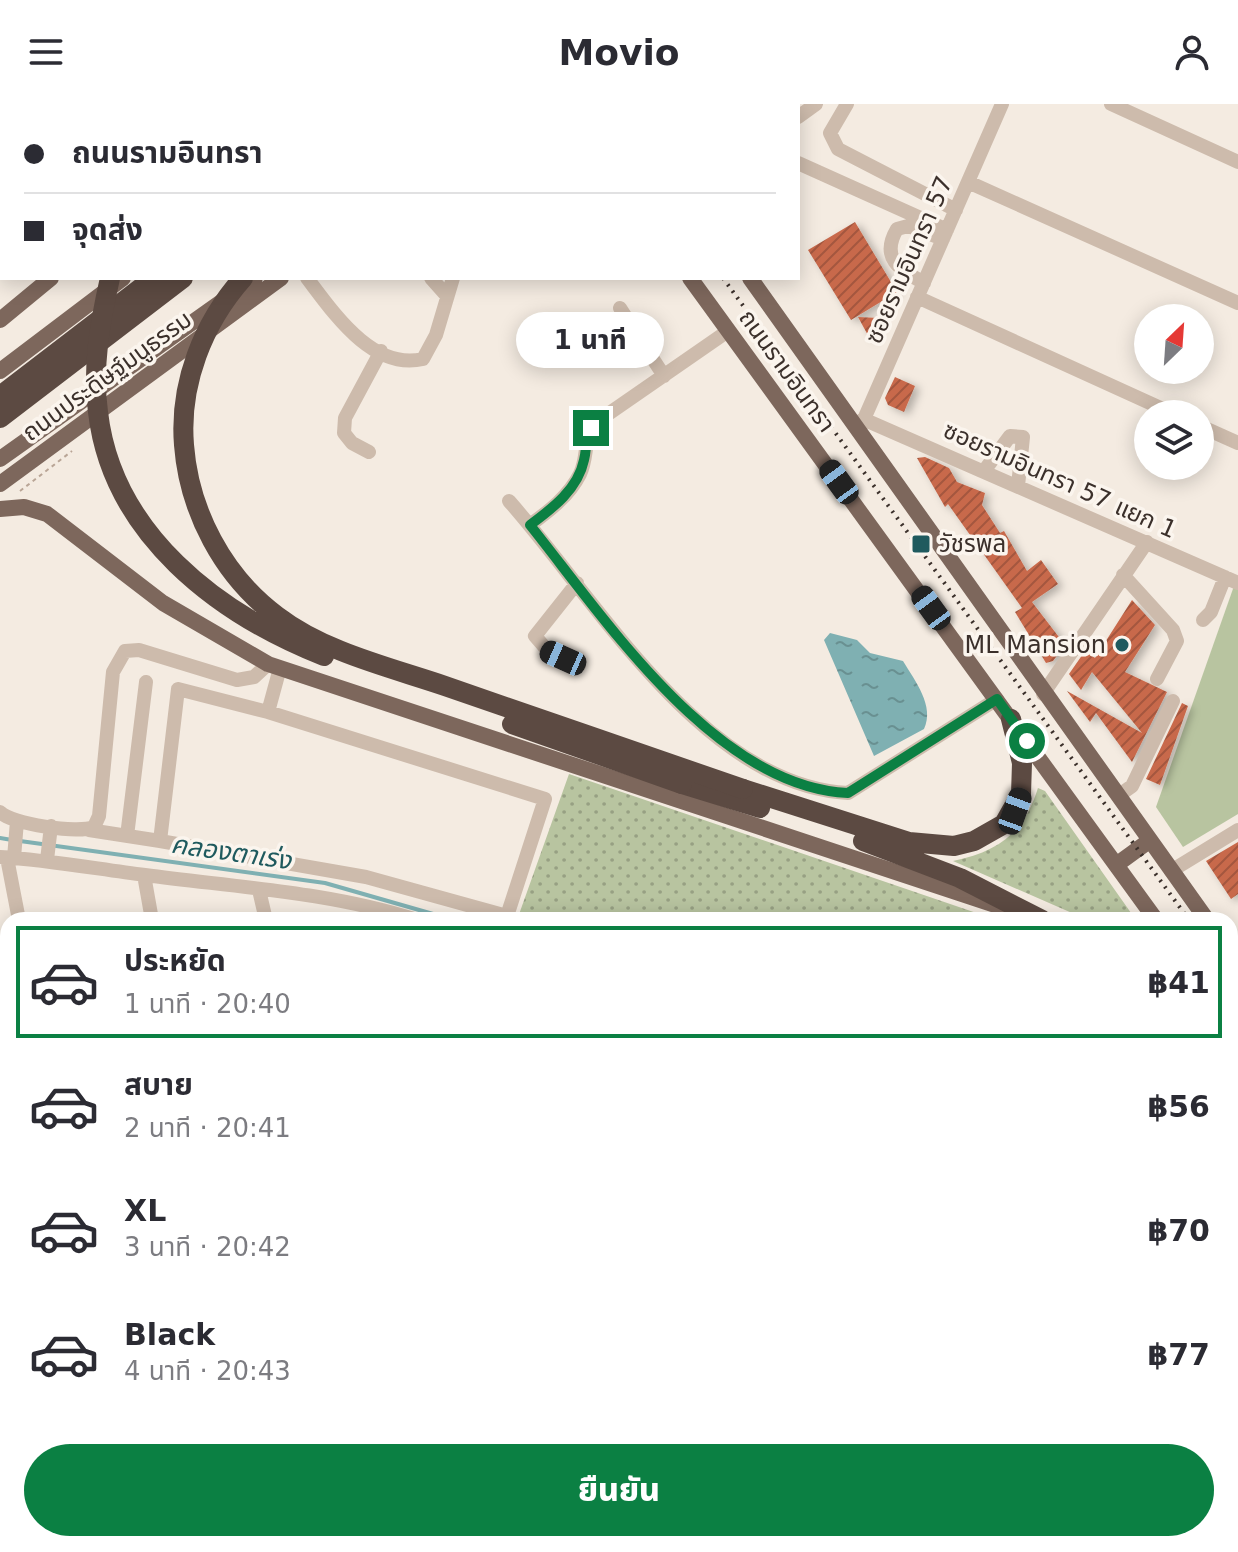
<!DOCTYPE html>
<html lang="th">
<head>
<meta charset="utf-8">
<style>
	:root { --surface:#fff; --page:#f2f2f3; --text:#2b2b33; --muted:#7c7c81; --line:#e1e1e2; --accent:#0b8043 }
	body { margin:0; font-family:"DejaVu Sans","Noto Sans Thai",sans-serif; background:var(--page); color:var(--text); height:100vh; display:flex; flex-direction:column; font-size:30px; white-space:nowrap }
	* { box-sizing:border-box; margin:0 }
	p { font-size:26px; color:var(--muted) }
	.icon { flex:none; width:44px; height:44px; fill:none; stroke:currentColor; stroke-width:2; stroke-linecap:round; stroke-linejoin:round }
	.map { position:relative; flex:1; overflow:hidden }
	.details { position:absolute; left:0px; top:808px; width:1238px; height:640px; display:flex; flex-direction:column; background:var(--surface); border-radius:24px 24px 0 0; box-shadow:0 4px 20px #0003 }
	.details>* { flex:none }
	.guide { position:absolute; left:0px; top:0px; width:800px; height:176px; box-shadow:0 4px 20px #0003; display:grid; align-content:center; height:176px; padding:0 24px; background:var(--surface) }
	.needle { width:52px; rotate:25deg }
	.buttons { position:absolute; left:1134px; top:200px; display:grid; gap:16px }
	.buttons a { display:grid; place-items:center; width:80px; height:80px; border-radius:50%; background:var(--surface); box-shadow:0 4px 20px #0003; font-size:40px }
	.end { position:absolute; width:36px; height:36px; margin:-18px; border:10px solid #0b8043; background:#fff; box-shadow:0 0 0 4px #fff }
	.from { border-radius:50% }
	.bubble { position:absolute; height:56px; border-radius:28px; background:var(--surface); box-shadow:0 4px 20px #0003; font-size:26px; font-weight:800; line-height:56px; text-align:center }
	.car { position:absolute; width:24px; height:48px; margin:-24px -12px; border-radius:10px; box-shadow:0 0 6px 2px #0007; background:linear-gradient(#222 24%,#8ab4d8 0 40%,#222 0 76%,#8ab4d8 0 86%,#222 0) }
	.guide b { display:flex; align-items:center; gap:28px; height:76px; font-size:30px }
	.guide b+b { border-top:2px solid var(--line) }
	.guide i { width:20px; height:20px; background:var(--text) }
	ul { padding:14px 0 0; list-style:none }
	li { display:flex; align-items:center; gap:24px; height:112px; margin:0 16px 12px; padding:0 8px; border:4px solid transparent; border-radius:0px }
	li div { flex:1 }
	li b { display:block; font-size:30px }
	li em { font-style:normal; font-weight:800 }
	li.active { border-color:var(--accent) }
	li>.icon { width:72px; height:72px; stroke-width:1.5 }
	.action { display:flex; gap:16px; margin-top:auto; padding:16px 24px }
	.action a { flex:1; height:92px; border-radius:48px; background:var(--accent); color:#fff; font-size:32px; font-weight:800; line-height:92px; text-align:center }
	header { display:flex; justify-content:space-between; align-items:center; height:104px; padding:0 24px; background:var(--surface); font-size:36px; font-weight:800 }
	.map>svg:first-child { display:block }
	.grass { fill:url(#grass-dots) }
	.green { fill:#b8c4a0 }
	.water { fill:url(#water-ripples) }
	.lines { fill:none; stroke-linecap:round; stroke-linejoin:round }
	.stream { stroke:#7fb0b2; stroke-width:4 }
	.building { fill:url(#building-hatch); filter:url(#shadow) }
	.path { stroke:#b9a596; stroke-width:2; stroke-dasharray:4 4; stroke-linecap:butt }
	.minor { stroke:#cdbbac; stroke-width:14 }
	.major { stroke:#7d675c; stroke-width:16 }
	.highway { stroke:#5c4a42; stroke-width:20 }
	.rail { stroke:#3b302b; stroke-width:4; stroke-dasharray:2 6; stroke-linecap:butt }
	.highway-bridge { stroke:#5c4a42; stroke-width:20 }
	.route { stroke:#0b8043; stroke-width:10 }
	.poi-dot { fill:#1f5a5e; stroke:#fbf5ee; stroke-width:3 }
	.labels { text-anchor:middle; stroke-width:7; stroke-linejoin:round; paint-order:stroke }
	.street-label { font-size:24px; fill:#3b302b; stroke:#fbf5ee }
	.poi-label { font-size:24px; fill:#3b302b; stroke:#fbf5ee; text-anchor:start }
	.water-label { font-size:26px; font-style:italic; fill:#1f5a5e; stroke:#fbf5ee }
</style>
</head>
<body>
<header><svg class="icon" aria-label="menu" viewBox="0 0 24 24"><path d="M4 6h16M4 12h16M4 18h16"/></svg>Movio<svg class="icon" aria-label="person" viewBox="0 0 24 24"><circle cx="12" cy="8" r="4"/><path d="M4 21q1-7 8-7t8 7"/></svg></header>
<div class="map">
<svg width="1238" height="1448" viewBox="0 0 1238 1448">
	<defs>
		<pattern id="grass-dots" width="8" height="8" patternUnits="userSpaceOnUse" patternTransform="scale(2)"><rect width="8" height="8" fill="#b8c4a0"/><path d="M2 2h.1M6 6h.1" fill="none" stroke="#97a083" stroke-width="1.8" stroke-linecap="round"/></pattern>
		<pattern id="water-ripples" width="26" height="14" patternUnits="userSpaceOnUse" patternTransform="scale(2)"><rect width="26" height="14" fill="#7fb0b2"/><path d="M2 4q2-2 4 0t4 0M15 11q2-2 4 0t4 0" fill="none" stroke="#699091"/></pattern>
		<pattern id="building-hatch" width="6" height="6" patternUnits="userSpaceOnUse" patternTransform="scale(2)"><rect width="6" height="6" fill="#c8694b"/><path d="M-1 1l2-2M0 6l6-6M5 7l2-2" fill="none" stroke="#a4573f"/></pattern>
		<filter id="shadow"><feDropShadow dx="5" dy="3" stdDeviation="4" flood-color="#0004"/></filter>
	</defs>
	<rect width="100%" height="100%" fill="#f4ebe1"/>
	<path class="grass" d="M569 670 997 816H517Z
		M1038 684 1045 687 1136 816H1088L953 757C998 748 1024 729 1038 684Z"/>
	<path class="green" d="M1234 482 1238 484V710L1183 743 1156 703Z"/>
	<path class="water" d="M830 529 857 536 870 549 903 557C915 577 935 602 924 625L874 652 824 536Z"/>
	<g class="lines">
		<path class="stream" d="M0 734 12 736
			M20 737 325 779 454 816
			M1230 1068 1238 1071"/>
	</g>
	<path class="building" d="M855 118 897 188 851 216 808 146Z
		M858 213 879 214 870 235Z
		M895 273 915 282 904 308 888 301 885 294Z
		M925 353 949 364 957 378 985 389 982 401 1000 429 1004 427 1027 467 1041 456 1058 480 1032 498 1065 541 1053 557 1046 559 1015 508 1022 504 948 400 945 403 917 354Z
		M1132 496 1155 521 1125 568 1167 588 1132 658 1096 609 1090 618 1067 587 1142 629 1092 568 1081 586 1069 570 1085 547 1095 554Z
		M1182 599 1188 602 1160 681 1146 675Z
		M1238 738V790L1231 795 1206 757Z"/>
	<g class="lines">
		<path class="path" d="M20 387 72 347"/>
		<path class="minor" d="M70 0 72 2
			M178 0 180 2
			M847 0 830 29 838 45 956 106
			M1111 0 1238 58
			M192 2 195 0
			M798 13 816 0
			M0 53 2 54
			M798 59 947 126
			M968 78 1238 199
			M307 174C333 208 372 267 423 255L436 231 453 174
			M431 174 447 192
			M924 179C899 165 880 154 897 125L908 122 943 135
			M917 193 1174 310
			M620 204 664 272
			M863 315 1238 479
			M861 322 1002 0
			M1200 322 1238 339
			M369 348 352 339 344 329 345 314 381 247
			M984 367 1010 332 1023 333 1018 382
			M509 397C596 495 704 682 848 689L997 595
			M530 421C549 407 569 392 580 370 589 351 582 333 598 317L728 227
			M1123 471 1173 526 1177 537 1157 575
			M577 479 535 532 548 547 579 561
			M1203 516 1211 508 1225 473
			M178 585 268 608 545 695 507 812 366 773 160 737Z
			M1043 590 1147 438
			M268 608 280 564
			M1118 692 1132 682 1173 597
			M0 708C11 720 78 730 94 723L99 712 113 568 125 547 139 546 237 576 254 573 268 560
			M89 726 160 737
			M127 732 146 578
			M0 753C49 756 97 765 145 771 235 783 330 788 417 816
			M7 754 19 816
			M14 754 17 717
			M47 756 51 722
			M1171 767 1238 726
			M144 771 152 816
			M259 786 266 816
			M1230 1083 1238 1085
			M1230 1127 1238 1137
			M1230 1166 1238 1149
			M1230 1201 1238 1204
			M743 1448 744 1440
			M975 1448 976 1440
			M1115 1448 1117 1440"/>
		<path class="major" d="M512 0V2
			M627 0 628 2
			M647 0 650 2
			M265 2 267 0
			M336 2 338 0
			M553 2 558 0
			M769 2 772 0
			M690 174 1156 816
			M750 174 1207 816
			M0 216 51 174
			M0 267 123 174
			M0 355 255 174
			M0 380 281 174
			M0 405 24 403 47 410 163 499 268 560 1004 804
			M1116 761 1149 737
			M1230 848 1238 859
			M1230 919 1238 930"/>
		<path class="highway" d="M242 2 245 0
			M379 2 381 0
			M408 2 411 0
			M472 2 475 0
			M0 292 154 174
			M0 314 183 174
			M682 680 760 704
			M743 685 909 738 954 742 974 737 1004 720 1021 690 1022 659 1011 615
			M863 737 960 774 1042 816"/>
		<path class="rail" d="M596 0 597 2
			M723 174 1189 816
			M1230 873 1238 884"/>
		<path class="highway-bridge" d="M110 174C100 218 92 263 98 308 112 430 218 510 324 552
			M243 174C203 219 179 280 184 341 189 407 223 472 277 512 324 548 389 563 445 582 544 616 644 651 743 685
			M512 620 682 680"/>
	</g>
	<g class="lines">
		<path class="route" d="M591 324C585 336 587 344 584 356 578 385 553 404 530 421 606 516 716 683 848 689L997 595 1027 637"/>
	</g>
	<g class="poi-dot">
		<rect x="911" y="430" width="20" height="20" rx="4"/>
		<circle cx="1122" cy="541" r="8"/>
	</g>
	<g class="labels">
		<g class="street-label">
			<text transform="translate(909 156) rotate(-66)" y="8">ซอยรามอินทรา 57</text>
			<text transform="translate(787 267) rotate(54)" y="8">ถนนรามอินทรา</text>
			<text transform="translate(107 272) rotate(-36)" y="8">ถนนประดิษฐ์มนูธรรม</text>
			<text transform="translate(1060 376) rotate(24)" y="8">ซอยรามอินทรา 57 แยก 1</text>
		</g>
		<g class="poi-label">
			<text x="939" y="448">วัชรพล</text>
			<text x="1106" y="549" text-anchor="end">ML Mansion</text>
		</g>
		<g class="water-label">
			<text transform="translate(231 748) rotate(8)" y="9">คลองตาเร่ง</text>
		</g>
	</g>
</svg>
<div class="buttons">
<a><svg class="needle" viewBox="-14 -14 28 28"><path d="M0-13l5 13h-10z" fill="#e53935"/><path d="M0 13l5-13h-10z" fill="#7c7c81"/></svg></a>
<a><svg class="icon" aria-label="layers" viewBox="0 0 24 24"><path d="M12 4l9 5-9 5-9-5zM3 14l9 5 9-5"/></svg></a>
</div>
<i class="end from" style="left:1027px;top:637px"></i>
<i class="end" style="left:591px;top:324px"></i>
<div class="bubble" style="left:516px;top:208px;width:148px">1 นาที</div>
<i class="car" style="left:839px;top:378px;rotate:324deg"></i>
<i class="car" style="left:931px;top:504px;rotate:324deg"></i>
<i class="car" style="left:563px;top:554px;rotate:294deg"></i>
<i class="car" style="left:1015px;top:707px;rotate:20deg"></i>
<div class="guide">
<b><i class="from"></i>ถนนรามอินทรา</b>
<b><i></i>จุดส่ง</b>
</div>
<section class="details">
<ul>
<li class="active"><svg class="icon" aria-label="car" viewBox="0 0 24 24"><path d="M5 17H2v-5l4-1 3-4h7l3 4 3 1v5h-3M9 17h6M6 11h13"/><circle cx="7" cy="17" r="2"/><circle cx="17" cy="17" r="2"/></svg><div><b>ประหยัด</b><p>1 นาที · 20:40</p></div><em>฿41</em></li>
<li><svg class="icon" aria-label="car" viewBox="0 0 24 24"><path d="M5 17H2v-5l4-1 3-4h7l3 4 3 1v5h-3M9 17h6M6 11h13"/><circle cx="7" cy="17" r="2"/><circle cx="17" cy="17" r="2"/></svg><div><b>สบาย</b><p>2 นาที · 20:41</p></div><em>฿56</em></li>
<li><svg class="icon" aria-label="car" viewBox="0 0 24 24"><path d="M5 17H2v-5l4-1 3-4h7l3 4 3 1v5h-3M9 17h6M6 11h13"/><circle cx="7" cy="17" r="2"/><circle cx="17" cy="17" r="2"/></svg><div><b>XL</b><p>3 นาที · 20:42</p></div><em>฿70</em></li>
<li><svg class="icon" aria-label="car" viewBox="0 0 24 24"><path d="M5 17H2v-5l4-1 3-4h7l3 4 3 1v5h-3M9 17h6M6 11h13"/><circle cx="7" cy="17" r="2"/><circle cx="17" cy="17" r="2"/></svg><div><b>Black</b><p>4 นาที · 20:43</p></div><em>฿77</em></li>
</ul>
<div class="action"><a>ยืนยัน</a></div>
</section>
</div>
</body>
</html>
